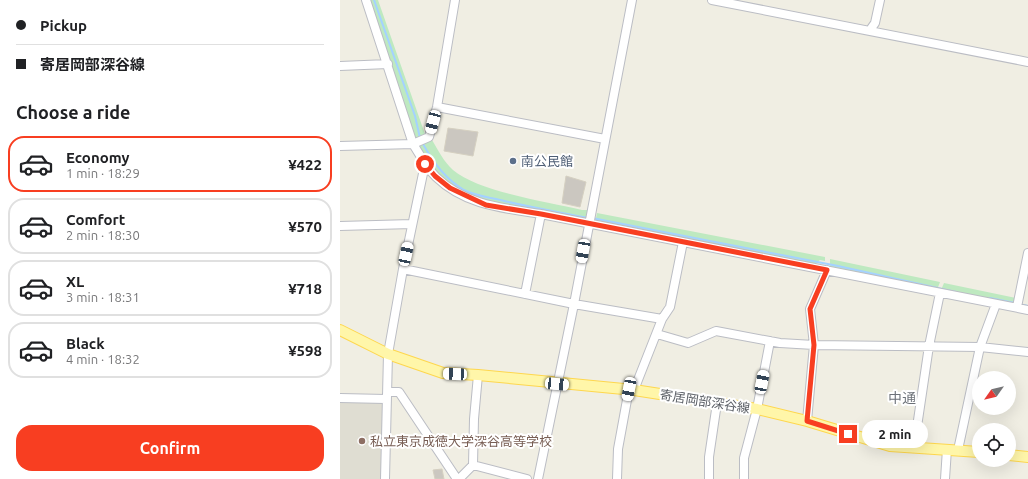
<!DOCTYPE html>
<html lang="en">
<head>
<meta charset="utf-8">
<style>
	:root { --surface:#fff; --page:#f2f2f2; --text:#202124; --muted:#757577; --line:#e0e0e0; --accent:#f83e21 }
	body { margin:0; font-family:Ubuntu,"Noto Sans JP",sans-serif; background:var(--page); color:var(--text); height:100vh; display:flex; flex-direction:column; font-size:15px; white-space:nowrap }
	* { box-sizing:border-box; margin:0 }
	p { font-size:13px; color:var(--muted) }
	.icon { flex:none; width:22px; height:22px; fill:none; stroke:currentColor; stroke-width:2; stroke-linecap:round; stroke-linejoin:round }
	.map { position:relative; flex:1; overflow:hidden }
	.panel { display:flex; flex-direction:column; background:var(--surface); width:340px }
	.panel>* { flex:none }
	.guide { display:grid; align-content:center; height:88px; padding:0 16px; background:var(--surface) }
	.needle { width:26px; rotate:236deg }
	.controls { position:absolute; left:632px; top:371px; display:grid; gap:8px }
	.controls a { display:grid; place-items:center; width:44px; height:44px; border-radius:50%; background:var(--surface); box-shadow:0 4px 16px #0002; font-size:20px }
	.end { position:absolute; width:18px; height:18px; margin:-9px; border:5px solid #f83e21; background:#fff; box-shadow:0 0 0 2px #fff }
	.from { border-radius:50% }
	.bubble { position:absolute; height:28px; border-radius:14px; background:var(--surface); box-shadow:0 4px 16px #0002; font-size:13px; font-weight:700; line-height:28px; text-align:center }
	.car { position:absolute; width:12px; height:24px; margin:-12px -6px; border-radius:5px; box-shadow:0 0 3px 1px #0007; background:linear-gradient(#fff 24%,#345 0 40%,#fff 0 76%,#345 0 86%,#fff 0) }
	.guide b { display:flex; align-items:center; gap:14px; height:38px; font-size:15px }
	.guide b+b { border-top:1px solid var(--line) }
	.guide i { width:10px; height:10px; background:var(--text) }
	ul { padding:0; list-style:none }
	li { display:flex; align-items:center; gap:12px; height:56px; margin:0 8px 6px; padding:0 8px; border:2px solid var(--line); border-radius:16px }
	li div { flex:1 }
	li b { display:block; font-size:15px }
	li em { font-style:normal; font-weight:700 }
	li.current { border-color:var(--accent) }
	li>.icon { width:36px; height:36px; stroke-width:1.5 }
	h2 { padding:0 16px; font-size:18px; line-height:48px }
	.primary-button { display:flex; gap:8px; margin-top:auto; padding:8px 16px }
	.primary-button a { flex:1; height:46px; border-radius:16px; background:var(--accent); color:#fff; font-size:16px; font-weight:700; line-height:46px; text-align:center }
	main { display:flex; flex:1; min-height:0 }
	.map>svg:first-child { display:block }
	.education { fill:#dfddd2 }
	.green { fill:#bee9c0 }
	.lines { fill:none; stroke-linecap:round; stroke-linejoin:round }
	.stream { stroke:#a4d2ff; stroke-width:2 }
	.building { fill:#cbc7c0; stroke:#d5d0c1 }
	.minor-casing { stroke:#bbbdc4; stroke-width:10 }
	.major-casing { stroke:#fed74e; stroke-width:12 }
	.minor { stroke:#fff; stroke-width:8 }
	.major { stroke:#fff6a9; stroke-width:10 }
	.route { stroke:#f83e21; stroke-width:5 }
	.service-dot { fill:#5c6f8a; stroke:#fff; stroke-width:1.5 }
	.education-dot { fill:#8d6e63; stroke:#fff; stroke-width:1.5 }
	.labels { text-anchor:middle; stroke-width:4; stroke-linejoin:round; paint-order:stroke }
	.service-label { font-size:13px; fill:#4e5e75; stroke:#fff; text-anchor:start }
	.street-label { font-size:13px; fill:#5b5f66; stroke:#fff }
	.education-label { font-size:13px; fill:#785e54; stroke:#fff; text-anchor:start }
	.neighbourhood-label { font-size:14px; fill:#6c7178; stroke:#fff }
</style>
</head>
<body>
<main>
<section class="panel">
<div class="guide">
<b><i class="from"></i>Pickup</b>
<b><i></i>寄居岡部深谷線</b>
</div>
<h2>Choose a ride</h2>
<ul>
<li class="current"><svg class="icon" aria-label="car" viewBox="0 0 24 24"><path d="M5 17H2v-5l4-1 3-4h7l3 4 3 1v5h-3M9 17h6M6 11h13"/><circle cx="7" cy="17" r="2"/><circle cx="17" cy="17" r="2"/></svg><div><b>Economy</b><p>1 min · 18:29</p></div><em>¥422</em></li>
<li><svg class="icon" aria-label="car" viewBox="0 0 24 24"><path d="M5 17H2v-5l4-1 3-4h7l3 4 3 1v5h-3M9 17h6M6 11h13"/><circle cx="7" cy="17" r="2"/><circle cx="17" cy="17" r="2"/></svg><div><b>Comfort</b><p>2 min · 18:30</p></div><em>¥570</em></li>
<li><svg class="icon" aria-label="car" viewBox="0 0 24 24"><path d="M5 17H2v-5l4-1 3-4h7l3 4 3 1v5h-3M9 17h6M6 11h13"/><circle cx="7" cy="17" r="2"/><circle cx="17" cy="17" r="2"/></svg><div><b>XL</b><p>3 min · 18:31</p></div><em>¥718</em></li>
<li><svg class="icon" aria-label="car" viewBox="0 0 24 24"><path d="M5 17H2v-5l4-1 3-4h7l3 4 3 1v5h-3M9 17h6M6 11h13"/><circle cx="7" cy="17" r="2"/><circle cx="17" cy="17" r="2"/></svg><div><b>Black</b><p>4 min · 18:32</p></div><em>¥598</em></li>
</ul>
<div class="primary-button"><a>Confirm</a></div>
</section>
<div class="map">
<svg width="688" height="479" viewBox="0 0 688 479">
	<rect width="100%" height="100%" fill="#f0eee3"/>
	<path class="education" d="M0 401 43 402 44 479H0Z"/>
	<path class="green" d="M29 0H38L86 137 81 140 83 144 92 140C98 150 104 162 113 170 139 192 208 202 242 210H248L245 222 146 203 111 187 87 162 77 143Z
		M257 213 485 257V261L480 260 473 266 255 223Z
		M490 259 600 282 597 290 490 268Z
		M604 283 676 298 672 304 601 290Z"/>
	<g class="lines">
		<path class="stream" d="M34 0 75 116 80 138
			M82 142C92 161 105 179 124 190 136 196 147 197 160 200 189 207 218 212 248 218
			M252 218 498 266 616 292
			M650 298 675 303
			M679 304 688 306"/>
	</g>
	<path class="building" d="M108 128 138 132 133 156 104 151Z
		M226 176 246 182 240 207 222 203Z
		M102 469 104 479H95L93 470Z"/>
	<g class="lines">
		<defs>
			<path id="minor" d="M26 0 73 144C80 155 86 167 96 177 125 205 162 208 201 214L688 310
				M372 0 688 62
				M530 30 535 23 540 0
				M0 66 48 64
				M97 107 265 139
				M0 146 73 144 89 137 97 107 115 0
				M0 226 72 224
				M63 269 234 304 322 319
				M185 294 201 214
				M677 307 688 253
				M317 334 348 343 376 331 440 343 474 345 640 347 688 352
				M294 390 322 319 330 307 343 242
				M47 392H59L117 479
				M0 398 46 399
				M467 421 474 345 470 309 487 270
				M574 447 589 346 600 293
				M618 450 640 347 656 304
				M133 465 187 479
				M45 479 48 354 63 269 85 164
				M119 479 133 465 134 419 138 375
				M198 479 234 304 292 0
				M277 479 278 449 289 389
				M369 479V457L377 403
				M404 479V458L417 409 430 341
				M605 479 607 449"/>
			<path id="major" d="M0 330 48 354 103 373 138 375 294 390 417 409 467 421 550 446 639 452
				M669 455 688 457"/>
		</defs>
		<use href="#minor" class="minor-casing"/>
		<use href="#major" class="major-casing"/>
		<use href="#minor" class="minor"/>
		<use href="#major" class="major"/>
	</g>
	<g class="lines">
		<path class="route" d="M85 164 95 176 110 188 146 205 201 214 487 270 470 309 474 345 467 421 508 434"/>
	</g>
	<circle class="service-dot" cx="173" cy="161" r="4"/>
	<circle class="education-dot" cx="22" cy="441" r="4"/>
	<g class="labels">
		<g class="service-label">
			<text x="181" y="166">南公民館</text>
		</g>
		<g class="street-label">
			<text transform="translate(365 401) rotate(9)" y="5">寄居岡部深谷線</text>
		</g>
		<g class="education-label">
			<text x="30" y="446">私立東京成徳大学深谷高等学校</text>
		</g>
		<g class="neighbourhood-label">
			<text x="562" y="403">中通</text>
		</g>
	</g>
</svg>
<div class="controls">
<a><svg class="needle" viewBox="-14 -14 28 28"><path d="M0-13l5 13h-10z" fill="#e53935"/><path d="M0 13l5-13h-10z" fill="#757577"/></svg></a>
<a><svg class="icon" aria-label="locate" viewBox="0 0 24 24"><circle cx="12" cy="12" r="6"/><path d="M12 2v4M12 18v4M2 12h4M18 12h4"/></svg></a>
</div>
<i class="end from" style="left:85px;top:164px"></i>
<i class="end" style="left:508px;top:434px"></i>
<div class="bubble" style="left:522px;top:420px;width:66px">2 min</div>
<i class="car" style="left:93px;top:122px;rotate:195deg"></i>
<i class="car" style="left:243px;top:251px;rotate:190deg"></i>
<i class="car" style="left:66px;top:254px;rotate:12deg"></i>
<i class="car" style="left:115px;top:374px;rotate:272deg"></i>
<i class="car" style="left:422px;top:382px;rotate:11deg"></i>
<i class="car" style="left:217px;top:384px;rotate:95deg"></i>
<i class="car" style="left:289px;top:389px;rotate:191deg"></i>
</div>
</main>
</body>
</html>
